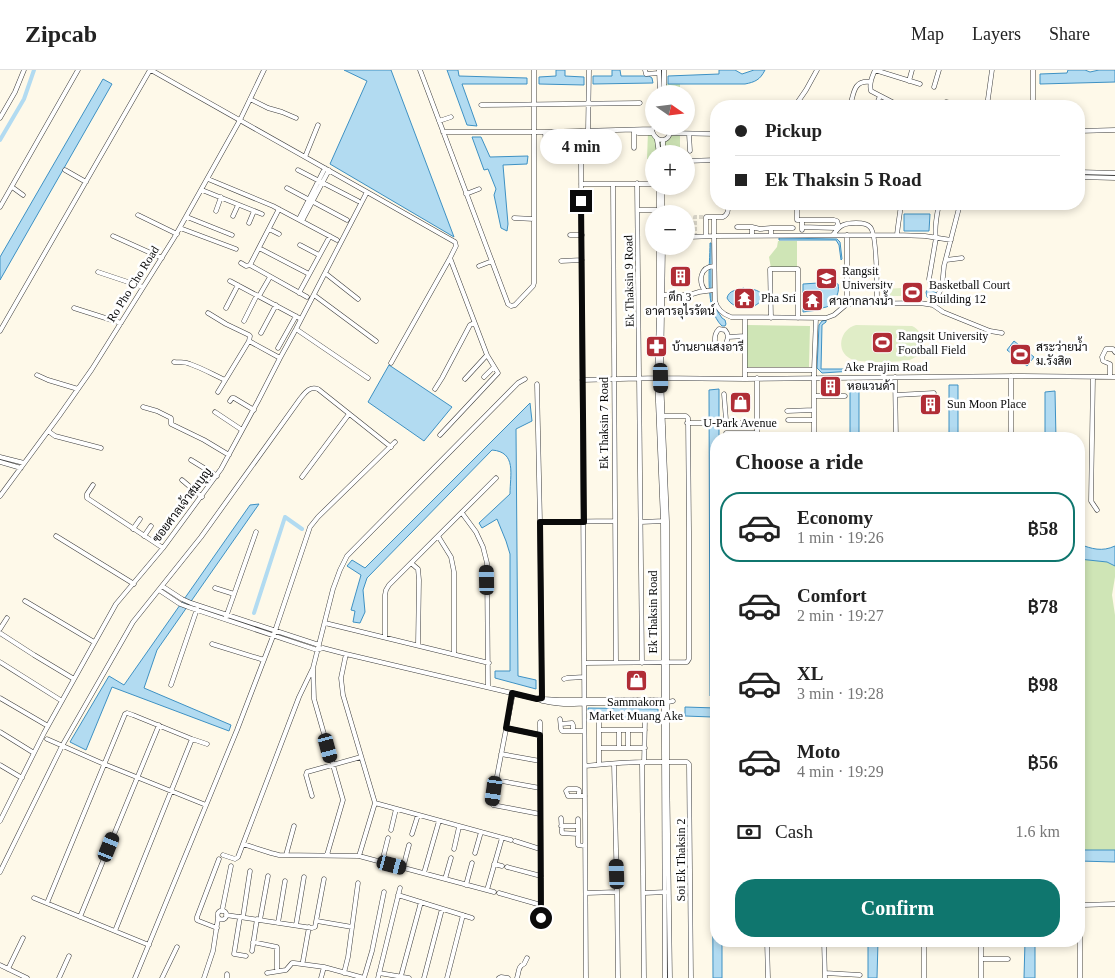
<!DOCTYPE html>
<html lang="en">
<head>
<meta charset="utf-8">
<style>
	:root { --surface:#fff; --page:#f6f6f6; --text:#222; --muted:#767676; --line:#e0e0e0; --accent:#0f766e }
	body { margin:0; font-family:"Times New Roman",Sarabun,serif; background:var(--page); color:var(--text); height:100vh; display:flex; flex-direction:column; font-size:19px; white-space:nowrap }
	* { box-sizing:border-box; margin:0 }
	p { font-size:16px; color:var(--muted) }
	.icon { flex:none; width:28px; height:28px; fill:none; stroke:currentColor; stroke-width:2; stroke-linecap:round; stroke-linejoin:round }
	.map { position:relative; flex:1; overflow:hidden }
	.details { position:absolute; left:710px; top:362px; width:375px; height:515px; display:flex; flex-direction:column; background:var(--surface); border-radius:20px; box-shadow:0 2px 8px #0003 }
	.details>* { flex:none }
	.banner { position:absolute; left:710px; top:30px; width:375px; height:110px; border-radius:20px; box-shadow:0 2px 8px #0003; display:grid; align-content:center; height:110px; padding:0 25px; background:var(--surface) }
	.needle { width:32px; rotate:104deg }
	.controls { position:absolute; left:645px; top:15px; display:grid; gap:10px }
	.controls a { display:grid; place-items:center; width:50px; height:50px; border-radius:50%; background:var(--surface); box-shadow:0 2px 8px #0003; font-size:25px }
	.end { position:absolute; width:22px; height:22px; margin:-11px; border:6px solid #0a0a0a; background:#fff; box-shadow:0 0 0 2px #fff }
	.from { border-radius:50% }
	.bubble { position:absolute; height:35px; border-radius:18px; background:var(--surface); box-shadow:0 2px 8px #0003; font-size:16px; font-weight:600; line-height:35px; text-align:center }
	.car { position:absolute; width:15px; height:30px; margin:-15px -8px; border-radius:6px; box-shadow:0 0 4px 1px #0007; background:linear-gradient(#222 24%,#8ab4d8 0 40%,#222 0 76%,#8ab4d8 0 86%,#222 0) }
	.banner b { display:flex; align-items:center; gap:18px; height:48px; font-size:19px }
	.banner b+b { border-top:1px solid var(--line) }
	.banner i { width:12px; height:12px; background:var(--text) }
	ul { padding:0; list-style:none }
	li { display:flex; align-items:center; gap:15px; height:70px; margin:0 10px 8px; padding:0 15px; border:2px solid transparent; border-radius:20px }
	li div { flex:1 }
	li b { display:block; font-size:19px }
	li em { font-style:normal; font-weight:600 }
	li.current { border-color:var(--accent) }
	li>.icon { width:45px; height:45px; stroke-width:1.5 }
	h2 { padding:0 25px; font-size:22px; line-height:60px }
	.pay { display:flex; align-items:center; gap:12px; height:55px; padding:0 25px; font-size:19px }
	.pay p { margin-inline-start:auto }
	.action { display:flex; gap:10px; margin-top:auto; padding:10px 25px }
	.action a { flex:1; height:58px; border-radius:20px; background:var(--accent); color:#fff; font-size:20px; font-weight:600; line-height:58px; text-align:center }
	header { display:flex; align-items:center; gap:30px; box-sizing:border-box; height:70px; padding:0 25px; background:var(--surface); border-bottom:1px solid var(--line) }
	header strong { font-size:24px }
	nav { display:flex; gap:28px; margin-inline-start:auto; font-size:18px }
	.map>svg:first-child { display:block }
	.green { fill:#cfe5b6 }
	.pitch { fill:#e0edc7 }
	.water { fill:#b2dbf1; stroke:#3e91c3 }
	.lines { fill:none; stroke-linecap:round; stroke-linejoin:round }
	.canal { stroke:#b2dbf1; stroke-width:4 }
	.minor-tunnel { stroke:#d9d5c8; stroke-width:4; stroke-dasharray:4 2; stroke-linecap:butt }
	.minor-casing { stroke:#3d3d3d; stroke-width:5 }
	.minor { stroke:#fff; stroke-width:4 }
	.route { stroke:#0a0a0a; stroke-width:6 }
	.labels { text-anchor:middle; stroke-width:5; stroke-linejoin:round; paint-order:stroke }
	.poi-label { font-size:12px; fill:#0a0a0a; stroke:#fff; text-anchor:start }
	.street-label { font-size:12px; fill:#0a0a0a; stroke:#fff }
</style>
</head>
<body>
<header>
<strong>Zipcab</strong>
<nav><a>Map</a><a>Layers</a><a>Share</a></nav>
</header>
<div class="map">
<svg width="1115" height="908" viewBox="0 0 1115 908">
	<rect width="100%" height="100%" fill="#fef9e9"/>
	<path class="green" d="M664 14H680V24H664Z
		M671 56H680V84H654V89H647L648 61 665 71 673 59Z
		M778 171H797V197L771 198 769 187 777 177Z
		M747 255 810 256 809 297H747Z
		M1079 489 1107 492 1115 496V507L1112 525 1115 545V780H1079Z"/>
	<path class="pitch" d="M901 218V226H886V219Z
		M920 218 921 226 906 227 905 219Z
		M856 255 912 256C919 259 923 266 923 274 922 281 918 286 912 289 905 293 858 293 851 289 835 281 840 259 856 255Z"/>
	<path class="water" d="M344 0H391L454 167 330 94 367 11Z
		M447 0H458L459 6 527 8V14H462L477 56 467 55Z
		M556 0H565V6L584 7V15L539 14V7L556 6Z
		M612 0H620L621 6H649L652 8 653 13 593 14V6H612Z
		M719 0H735L742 4 754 0H765C760 10 755 12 745 14H668V6L719 4Z
		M1068 0H1085L1090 2 1099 0H1115V12L1040 14V4L1067 3Z
		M103 9 112 14 0 210V187Z
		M472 67H481L490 87 528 86 527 94 503 95 508 154 507 161 501 158 494 125 496 119 488 99 484 100Z
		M904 144H930L929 161H904Z
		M779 168 837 169 840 172 842 189 841 190 839 175 836 170H779Z
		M710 173H711V231L722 248 725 250 726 254 725 256H722C704 239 710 196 710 173Z
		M833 212 838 214C840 221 836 231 829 236 825 238 822 237 818 240L803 242V214Z
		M744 218V222L741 223 739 226 741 232C745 234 748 233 750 229L749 224 746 222V219C753 219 761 220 763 227 758 241 733 241 727 228 729 220 737 220 744 218Z
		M928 219 947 228 949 229 948 233 944 235 927 227 926 222Z
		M826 250V252L822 255 821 299H853V301L822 303 817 298 819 255 822 251Z
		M1014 271 1034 287 1027 296 1007 280Z
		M389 295 452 337 424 371 368 332Z
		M949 315H958V369H949Z
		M850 318H859V369H850Z
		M719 319V369H716V626H710L709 320Z
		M1055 321 1056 369H1045V322Z
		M530 333 532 351 516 359 518 606 536 610V619L495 608V601H510V484L506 471 497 449 482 458 479 453 510 424C510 405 517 382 492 380L367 508 363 520 365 542 360 553 353 552 355 541 351 540 361 505 347 496 352 490 365 498Z
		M259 434 157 580 144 618 231 655 229 661 112 617 86 680 70 672 109 606 124 615 250 435Z
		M1079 474C1092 479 1102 482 1115 476V496L1107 492 1079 489Z
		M685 637 716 638V871H722V908H713L712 647 685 646Z
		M588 638 658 639V647H589Z
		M1079 780H1115V792L1079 791Z
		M868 871H878L877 908H868Z
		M1025 871H1035V908H1024Z"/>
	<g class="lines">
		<path class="canal" d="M0 70 24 29 34 0
			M254 543 285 447 302 459"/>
		<path class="minor-tunnel" d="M695 167V147H706"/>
		<defs>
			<path id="minor" d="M151 0 367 122 455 172 456 176 450 188 391 293
				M420 0 508 234 511 236 515 235 533 216 534 213V0
				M645 0 646 4 659 3
				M659 0 660 24
				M875 0C872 7 869 14 871 21L900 36
				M875 0 920 14
				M1033 0V36
				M909 11 912 0
				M934 17 939 0
				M664 24V0
				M250 29 268 38 282 42 296 48
				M946 32 966 36
				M481 35 640 33
				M795 36 806 20 817 0
				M850 36C854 24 853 10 870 12
				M876 36 880 26
				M987 36 992 0
				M0 48 15 22 24 0
				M439 51 451 47
				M654 56 652 61C657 76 674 71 669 56
				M581 61V83
				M588 61 589 0
				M634 61V78
				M635 61 638 63H652
				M1079 61 1115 60
				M443 62H545L652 59
				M545 62 546 80
				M670 63 716 64
				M689 64 690 81
				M657 70 659 84
				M663 84V70
				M305 87 318 55
				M559 90H578L581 93 586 908
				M686 91 716 90
				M65 100 86 112
				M298 100 358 131
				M1079 102 1115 103
				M1079 107 1115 108
				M208 109 273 136 337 170
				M637 113 642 593
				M581 114H654
				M613 114 616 593
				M659 116V144
				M662 116V144
				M12 117 23 125
				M287 118 347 150
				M202 120 262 144
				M466 124 479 119
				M797 134V150H802V160
				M939 134C937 144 934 157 936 168L929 209 930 212 942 217
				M0 137 78 0
				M638 140H659
				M216 141 221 127
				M138 145 177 164
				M233 146 238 135
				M187 147 232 165
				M514 148 534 149
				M299 149 325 98
				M302 151 329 100
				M249 153 254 141
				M737 157H752V165
				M752 157 760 159 771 158
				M802 157 835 158 837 156 838 154 837 151 834 150H802
				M180 158 236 179
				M269 159 279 164
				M570 165H582
				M771 165V158H793
				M833 165C840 155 844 153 856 153 860 153 867 153 870 157 877 163 877 221 877 233
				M897 165C898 154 900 144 901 134
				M113 166 162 188
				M706 166V147H723C729 144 728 139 728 134
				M689 167 714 166V147
				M951 170 925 166 897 165 714 166 715 231C717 239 722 244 731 247L826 248 834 245 847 234 920 233 933 235 943 242 990 261 1002 263
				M300 175 319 185
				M659 176V247L657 308 663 451 665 908
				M663 176 661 308 667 451V692L670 908
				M259 178 309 204
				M946 190 962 188
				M561 191 582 190
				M241 193 246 196 250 195 307 227
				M250 195 279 139
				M479 196 492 191
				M98 202 143 217
				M325 203 358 229
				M230 211 301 249
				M705 221C698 211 700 197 714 196
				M299 223 330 166
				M314 225 376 271
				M662 225H689L699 222 714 220
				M259 226 270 207
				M847 234V165
				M933 235 942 217 944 196 960 134
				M74 238 121 253
				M226 238 238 215
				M208 243 226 254 249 265 250 266 249 271 218 322
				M771 248 770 199H798V248
				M244 251 257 225
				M296 259 368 308
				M0 261 150 0
				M261 263 276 235
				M728 267 727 263 725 260 719 259C714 264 715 268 715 275L723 276 726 274 728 267 745 266
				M249 271 280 288
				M278 278 296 246
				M174 292C180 293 184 291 190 294 202 298 214 305 225 310
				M1110 294 1103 291 1102 287 1106 279H1113L1115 282
				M1110 294V307
				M745 300H814
				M37 305 48 310 78 319
				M1011 306V369
				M484 307 493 298
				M895 307 896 369
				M1093 307 1091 431 1097 440
				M757 308V369
				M465 309 487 285
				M745 309V248
				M582 310 657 308 745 309 1022 306 1115 307
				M537 314 540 452 542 631
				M435 319 442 308 470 255 474 253
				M724 324 726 350 731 353 757 352
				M896 325 934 323
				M814 326H845
				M230 331 232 328H234L254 340
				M143 337 157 341 171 348V354L204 370 229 385
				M787 341 814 340
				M215 342 242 360
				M788 350H814
				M687 353H707
				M48 361 55 366 101 378
				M726 363H757
				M440 365 498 303 487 285 450 188
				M814 369V300L816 248
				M0 387 24 393
				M191 390 217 406
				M0 392 21 398
				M302 407 349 344
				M182 410 202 427
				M93 415 87 424V428L163 478
				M0 426 59 346 92 299 174 168 240 50 264 0
				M462 443 476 462 483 477 487 493 488 617
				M540 452 615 451
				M641 452 664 451
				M133 459 140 449
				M56 466 134 514
				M144 466 151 456
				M438 466 451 487 454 502V584
				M411 493 418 499 419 510 418 575
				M162 516 182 529 191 533 319 575
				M215 518 234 524
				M159 520 180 534 188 537 317 580 323 578 346 584 537 629C555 636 577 634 596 633 618 633 641 633 663 633L673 631
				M25 531 94 572
				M226 547 256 462
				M325 553 489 593
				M0 559 7 548
				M0 563 34 585 74 609
				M385 567V525L386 520 389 515 496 408
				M212 574 264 590
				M346 584 341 608 343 625 375 733 359 786
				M0 592 62 631
				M584 593 687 592 689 589V461L688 348 686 346H662
				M564 609 567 608 584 607
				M171 615 197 539
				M513 623 492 732 493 735 540 744
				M0 628 48 656
				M544 629 559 630H665
				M560 649 561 659 562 661H584
				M599 649V694
				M540 652 541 848
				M561 654 572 653 573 655V661
				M506 658 540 665
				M599 660H645
				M628 660V678
				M0 662 34 683
				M47 669 104 694 206 735
				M600 678H645
				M619 678V660
				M501 684 540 691
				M642 693 644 908
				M644 693 645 650
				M614 694 617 822 618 908
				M0 695 22 708
				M585 696C618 692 653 691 687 692L689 694 691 908
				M496 710 540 718
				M312 726 306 705 307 702 361 687
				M579 726V720L577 719H568L566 721 568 726H585
				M375 733 511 770
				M561 748 562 763 578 764
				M578 749V775L585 776
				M0 751 44 663 116 534 163 478 221 399 258 331 280 288 296 259 325 203 367 122
				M561 756H578
				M391 760 396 739
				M412 764 418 745
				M515 771 540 779
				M243 774 271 783 279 785 359 786 494 822
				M454 779 459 757
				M475 783 481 762
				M223 785 235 789 238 787 299 627 312 600
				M286 785 294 756
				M327 785 343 730 314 629 313 598 333 519 340 500 347 486 518 313 525 309
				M382 792 388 768
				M494 794 502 796
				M507 797 541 806
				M403 798 409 775
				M0 802 62 676 133 552 201 467 300 329C305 323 309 316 318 319L391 377
				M424 803 439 751
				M445 809 451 788
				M466 815 472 793
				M487 820 502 768
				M499 823 541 835
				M586 823 617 822
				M644 823 666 822
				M398 825 472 848
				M34 828 149 875
				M47 833 125 644 127 643 133 645 192 669 207 674
				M217.5 845a4.5 4.5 0 1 1 9 0a4.5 4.5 0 1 1-9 0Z
				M222 841 231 796
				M226 845 312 858 315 857 324 809
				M80 847 159 655
				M240 847 234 884 246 886
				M243 847 250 801
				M260 850 268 806
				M317 851 352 857
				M278 853 285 811
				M296 855 304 807
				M217 858 199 851 197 850V847L219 789
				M115 861 192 669
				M767 871 768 908
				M824 871 825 908
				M924 871V908
				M981 871V908
				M253 872 277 877V899
				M962 873H981
				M252 881 257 849
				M981 889H1008
				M303 891 309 857
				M0 895 27 908
				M8 899 23 868
				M267 903 286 900 292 893H294L324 897 364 908 372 881 384 822
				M344 903 348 887 358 813
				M379 903 409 908
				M825 903 860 905
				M401 906 421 832
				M59 908 69 886
				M135 908 237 660 275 561 310 457 318 447 395 372
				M162 908 177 877
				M204 908 213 881 218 848
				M227 908V904
				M321 908 324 897
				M378 908 400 818
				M424 908 442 839
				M447 908 463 845
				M499 908 501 907 508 908
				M517 908C519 902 518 896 524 894L527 888
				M1080 908V839L1081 836 1083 835 1115 834"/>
		</defs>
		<use href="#minor" class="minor-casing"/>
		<use href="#minor" class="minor"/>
	</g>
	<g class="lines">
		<path class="route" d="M541 848 540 665 506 658 512 623 537 629 542 628 540 452H584L581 131"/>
	</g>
	<defs>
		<symbol id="building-square" viewBox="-11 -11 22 22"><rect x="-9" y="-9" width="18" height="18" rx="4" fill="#b02d36" stroke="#fff"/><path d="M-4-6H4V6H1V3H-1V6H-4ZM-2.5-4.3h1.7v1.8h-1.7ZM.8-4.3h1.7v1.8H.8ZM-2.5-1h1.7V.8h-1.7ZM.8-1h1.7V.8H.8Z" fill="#fff"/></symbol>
		<symbol id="university-square" viewBox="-11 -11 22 22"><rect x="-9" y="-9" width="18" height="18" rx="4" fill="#b02d36" stroke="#fff"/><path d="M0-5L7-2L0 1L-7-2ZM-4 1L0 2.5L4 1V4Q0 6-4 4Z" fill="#fff"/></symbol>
		<symbol id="stadium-square" viewBox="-11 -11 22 22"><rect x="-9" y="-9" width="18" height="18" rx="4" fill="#b02d36" stroke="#fff"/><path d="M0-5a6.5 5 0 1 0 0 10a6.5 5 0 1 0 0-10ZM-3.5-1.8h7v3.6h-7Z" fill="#fff"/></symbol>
		<symbol id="temple-square" viewBox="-11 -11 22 22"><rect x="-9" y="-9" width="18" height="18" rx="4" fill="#b02d36" stroke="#fff"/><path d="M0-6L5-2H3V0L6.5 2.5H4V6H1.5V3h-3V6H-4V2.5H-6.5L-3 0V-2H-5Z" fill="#fff"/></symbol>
		<symbol id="pharmacy-square" viewBox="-11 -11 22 22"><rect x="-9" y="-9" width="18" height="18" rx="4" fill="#b02d36" stroke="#fff"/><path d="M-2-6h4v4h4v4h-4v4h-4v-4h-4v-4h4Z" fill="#fff"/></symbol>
		<symbol id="shop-square" viewBox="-11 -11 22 22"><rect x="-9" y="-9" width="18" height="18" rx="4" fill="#b02d36" stroke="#fff"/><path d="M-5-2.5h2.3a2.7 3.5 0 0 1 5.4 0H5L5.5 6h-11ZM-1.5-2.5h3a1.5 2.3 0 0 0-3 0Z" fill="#fff"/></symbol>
	</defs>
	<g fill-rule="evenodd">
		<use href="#building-square" x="668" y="194" width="25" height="25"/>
		<use href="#university-square" x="814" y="196" width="25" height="25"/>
		<use href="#stadium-square" x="900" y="210" width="25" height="25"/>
		<use href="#temple-square" x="732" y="216" width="25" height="25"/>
		<use href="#temple-square" x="800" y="218" width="25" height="25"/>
		<use href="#stadium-square" x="870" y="260" width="25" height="25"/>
		<use href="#pharmacy-square" x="644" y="264" width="25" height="25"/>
		<use href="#stadium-square" x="1008" y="272" width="25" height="25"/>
		<use href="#building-square" x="818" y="304" width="25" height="25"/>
		<use href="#shop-square" x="728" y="320" width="25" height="25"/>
		<use href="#building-square" x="918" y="322" width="25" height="25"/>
		<use href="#shop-square" x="624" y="598" width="25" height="25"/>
	</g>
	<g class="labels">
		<g class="poi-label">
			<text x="842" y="205">Rangsit<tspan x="842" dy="14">University</tspan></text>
			<text x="929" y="219">Basketball Court<tspan x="929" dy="14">Building 12</tspan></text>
			<text x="680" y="231" text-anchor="middle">ตึก 3<tspan x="680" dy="14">อาคารอุไรรัตน์</tspan></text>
			<text x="761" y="232">Pha Sri</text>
			<text x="829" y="235">ศาลากลางน้ำ</text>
			<text x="898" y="270">Rangsit University<tspan x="898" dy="14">Football Field</tspan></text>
			<text x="672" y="281">บ้านยาแสงอารี</text>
			<text x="1036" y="281">สระว่ายน้ำ<tspan x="1036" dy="14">ม.รังสิต</tspan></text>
			<text x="847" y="320">หอแวนด้า</text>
			<text x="947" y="338">Sun Moon Place</text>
			<text x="740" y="357" text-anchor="middle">U-Park Avenue</text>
			<text x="636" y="636" text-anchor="middle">Sammakorn<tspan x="636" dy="14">Market Muang Ake</tspan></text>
		</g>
		<g class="street-label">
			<text transform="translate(629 211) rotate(-91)" y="4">Ek Thaksin 9 Road</text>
			<text transform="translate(133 214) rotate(-58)" y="4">Ro Pho Cho Road</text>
			<text x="886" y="301">Ake Prajim Road</text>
			<text transform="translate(604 353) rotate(-90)" y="4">Ek Thaksin 7 Road</text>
			<text transform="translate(182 435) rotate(-53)" y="4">ซอยศาลเจ้าสมบุญ</text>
			<text transform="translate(653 542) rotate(-90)" y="4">Ek Thaksin Road</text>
			<text transform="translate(681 790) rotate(-90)" y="4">Soi Ek Thaksin 2</text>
		</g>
	</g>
</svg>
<div class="controls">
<a><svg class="needle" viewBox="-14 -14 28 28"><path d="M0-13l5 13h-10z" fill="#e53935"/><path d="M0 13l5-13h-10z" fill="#767676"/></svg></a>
<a>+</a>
<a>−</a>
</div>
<i class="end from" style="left:541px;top:848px"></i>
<i class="end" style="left:581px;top:131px"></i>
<div class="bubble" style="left:540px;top:59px;width:82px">4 min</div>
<i class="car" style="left:661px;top:308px;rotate:179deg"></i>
<i class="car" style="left:487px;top:510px;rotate:359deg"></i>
<i class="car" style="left:328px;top:678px;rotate:165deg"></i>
<i class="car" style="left:494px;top:721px;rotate:188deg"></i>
<i class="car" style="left:109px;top:777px;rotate:22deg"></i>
<i class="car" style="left:392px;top:795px;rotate:105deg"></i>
<i class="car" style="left:617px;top:804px;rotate:358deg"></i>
<div class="banner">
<b><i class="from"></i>Pickup</b>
<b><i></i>Ek Thaksin 5 Road</b>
</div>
<section class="details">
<h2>Choose a ride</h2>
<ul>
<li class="current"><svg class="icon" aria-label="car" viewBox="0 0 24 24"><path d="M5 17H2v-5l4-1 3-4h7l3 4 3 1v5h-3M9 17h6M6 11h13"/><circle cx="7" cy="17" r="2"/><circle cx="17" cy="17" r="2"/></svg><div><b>Economy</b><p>1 min · 19:26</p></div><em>฿58</em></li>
<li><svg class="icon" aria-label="car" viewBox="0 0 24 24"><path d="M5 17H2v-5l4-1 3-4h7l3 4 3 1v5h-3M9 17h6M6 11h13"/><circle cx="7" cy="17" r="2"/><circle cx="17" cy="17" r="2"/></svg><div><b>Comfort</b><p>2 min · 19:27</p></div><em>฿78</em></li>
<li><svg class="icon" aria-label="car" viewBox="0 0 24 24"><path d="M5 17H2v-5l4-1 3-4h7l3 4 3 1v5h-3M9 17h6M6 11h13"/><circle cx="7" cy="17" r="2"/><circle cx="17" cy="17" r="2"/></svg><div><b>XL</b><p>3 min · 19:28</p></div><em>฿98</em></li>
<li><svg class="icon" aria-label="car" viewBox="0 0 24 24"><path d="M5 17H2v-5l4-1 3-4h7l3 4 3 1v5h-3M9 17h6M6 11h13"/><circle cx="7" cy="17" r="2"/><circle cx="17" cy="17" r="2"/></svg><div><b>Moto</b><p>4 min · 19:29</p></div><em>฿56</em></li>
</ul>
<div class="pay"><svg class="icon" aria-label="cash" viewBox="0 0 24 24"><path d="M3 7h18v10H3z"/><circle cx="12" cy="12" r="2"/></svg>Cash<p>1.6 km</p></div>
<div class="action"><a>Confirm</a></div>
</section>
</div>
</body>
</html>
